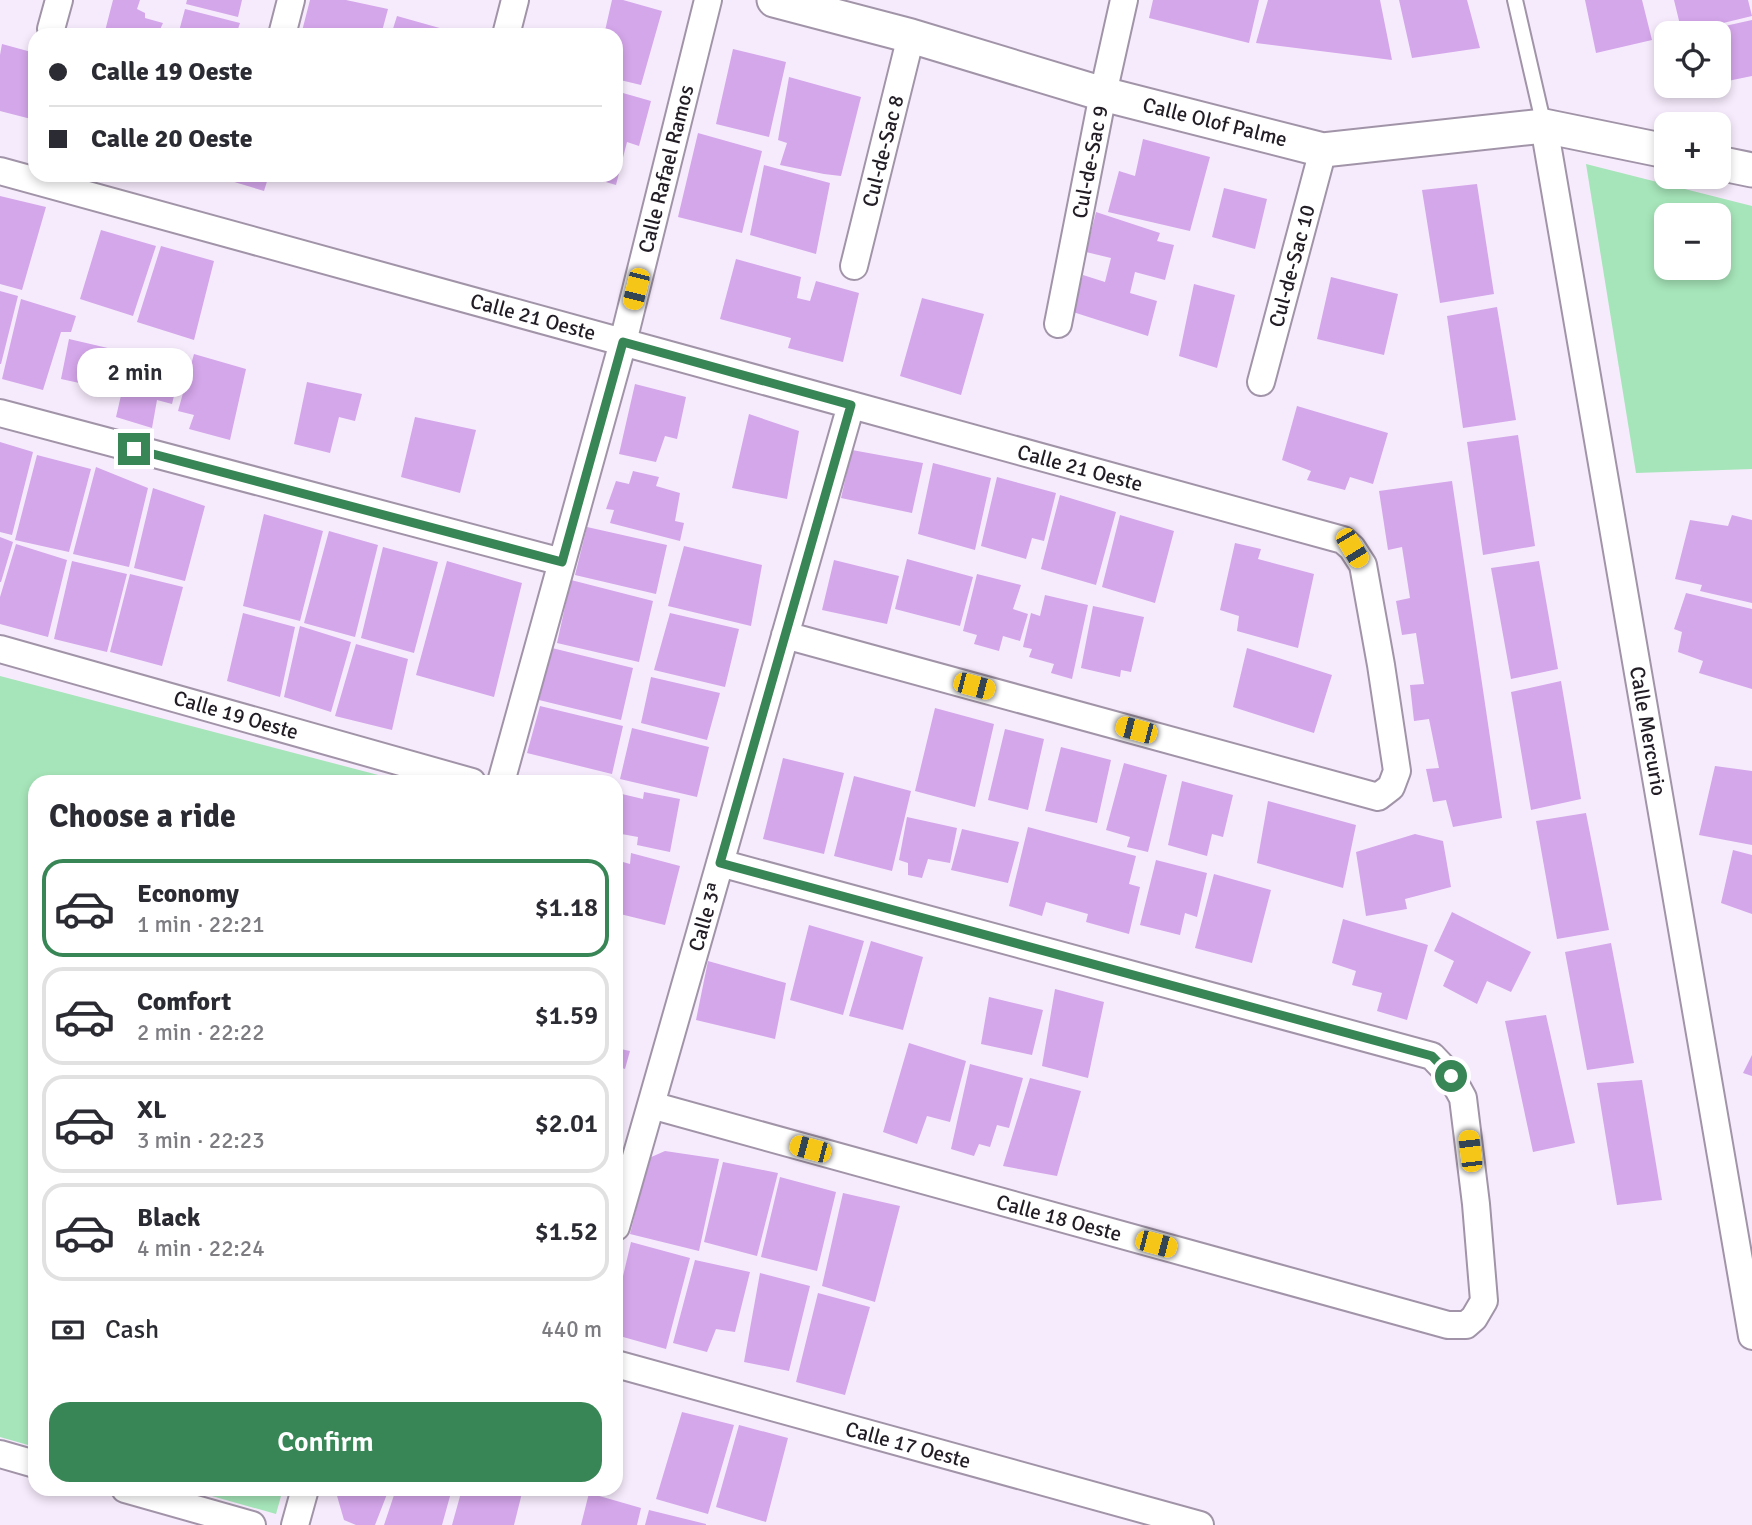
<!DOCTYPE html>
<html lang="en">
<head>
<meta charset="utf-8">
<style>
	:root { --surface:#fff; --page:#f7f7f7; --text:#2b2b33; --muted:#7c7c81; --line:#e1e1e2; --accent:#388656 }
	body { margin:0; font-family:Signika,sans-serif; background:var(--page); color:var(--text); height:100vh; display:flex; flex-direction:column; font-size:26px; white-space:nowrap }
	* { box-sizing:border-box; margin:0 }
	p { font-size:23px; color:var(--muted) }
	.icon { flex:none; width:38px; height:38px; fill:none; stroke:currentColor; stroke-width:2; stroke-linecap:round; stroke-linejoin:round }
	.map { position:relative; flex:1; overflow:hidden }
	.drawer { position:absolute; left:28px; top:775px; width:595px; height:721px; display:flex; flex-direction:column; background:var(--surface); border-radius:21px; box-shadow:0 4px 10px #0003 }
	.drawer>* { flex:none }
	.top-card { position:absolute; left:28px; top:28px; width:595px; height:154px; border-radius:21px; box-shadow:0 4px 10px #0003; display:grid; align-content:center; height:154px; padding:0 21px; background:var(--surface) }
	.fabs { position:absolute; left:1654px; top:21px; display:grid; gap:14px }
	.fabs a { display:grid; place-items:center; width:77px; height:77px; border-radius:14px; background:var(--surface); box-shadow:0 4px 10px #0003; font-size:35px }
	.end { position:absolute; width:32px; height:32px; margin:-16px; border:9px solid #388656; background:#fff; box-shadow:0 0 0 4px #fff }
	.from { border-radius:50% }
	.bubble { position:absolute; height:49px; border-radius:21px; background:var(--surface); box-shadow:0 4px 10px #0003; font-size:23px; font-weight:600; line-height:49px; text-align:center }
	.car { position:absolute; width:21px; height:42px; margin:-21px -10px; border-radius:9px; box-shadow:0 0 5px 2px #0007; background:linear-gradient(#f5c518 24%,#345 0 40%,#f5c518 0 76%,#345 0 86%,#f5c518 0) }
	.top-card b { display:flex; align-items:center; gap:24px; height:66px; font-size:26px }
	.top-card b+b { border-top:2px solid var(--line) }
	.top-card i { width:18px; height:18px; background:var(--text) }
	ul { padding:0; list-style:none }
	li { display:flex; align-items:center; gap:21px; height:98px; margin:0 14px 10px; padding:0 7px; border:4px solid var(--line); border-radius:21px }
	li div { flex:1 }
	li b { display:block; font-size:26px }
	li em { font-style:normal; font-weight:600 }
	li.selected { border-color:var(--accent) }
	li>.icon { width:63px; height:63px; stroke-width:1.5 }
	h2 { padding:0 21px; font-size:32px; line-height:84px }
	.pay { display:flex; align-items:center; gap:18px; height:77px; padding:0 21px; font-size:26px }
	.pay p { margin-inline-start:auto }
	.cta { display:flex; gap:14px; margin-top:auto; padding:14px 21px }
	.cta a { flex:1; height:80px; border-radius:21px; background:var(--accent); color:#fff; font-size:28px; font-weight:600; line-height:80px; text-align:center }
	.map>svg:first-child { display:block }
	.green { fill:#a6e5b9; fill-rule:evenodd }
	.building { fill:#d4a6ea }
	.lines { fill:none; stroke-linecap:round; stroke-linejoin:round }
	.service-casing { stroke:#a194a8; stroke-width:18 }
	.minor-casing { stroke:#a194a8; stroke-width:30 }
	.tertiary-casing { stroke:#a194a8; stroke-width:37 }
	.service { stroke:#fff; stroke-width:14 }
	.minor { stroke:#fff; stroke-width:26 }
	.tertiary { stroke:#fff; stroke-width:33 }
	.route { stroke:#388656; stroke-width:9 }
	.labels { text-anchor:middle; stroke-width:5; stroke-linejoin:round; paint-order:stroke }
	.street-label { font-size:21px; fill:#221d25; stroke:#fff }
</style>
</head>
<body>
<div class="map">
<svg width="1752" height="1525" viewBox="0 0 1752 1525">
	<rect width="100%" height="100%" fill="#f6ebfc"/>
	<path class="green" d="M1586 164 1752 206V469L1636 473ZM1666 215H1718V268H1666Z
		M0 676 405 782H35V1447L0 1437Z
		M187 1489H283L276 1514Z"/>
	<path class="building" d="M113 0H140L137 9 145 13V18L163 23 158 34 139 28 138 35H104Z
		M187 0H242L238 17 186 4Z
		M310 0H346L388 9 381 35H301Z
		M612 0H623L662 11 641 85 616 79V35H604Z
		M1153 0H1259L1249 43 1149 18Z
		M1268 0H1380L1392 60 1256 43Z
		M1399 0H1467L1480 48 1412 58Z
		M1585 0H1642L1652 40 1596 53Z
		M1674 0H1748L1752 16 1682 33Z
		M185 9 240 23 236 35H178Z
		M397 16 461 34V35H391Z
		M1752 20V76L1718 83V33L1698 32Z
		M2 44 35 53V120L0 111V55Z
		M733 49 786 62 769 137 716 124Z
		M789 77 861 97 841 176 824 174 780 165 787 143 778 140Z
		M616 91 651 101 639 146 627 142 616 185 585 176 616 175Z
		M698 133 762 151 742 233 678 217Z
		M1143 139 1210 157 1190 231 1108 212 1119 171 1135 176Z
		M764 165 830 183 816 254 750 235Z
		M211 175H269L264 191Z
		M1477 184 1494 294 1440 303 1422 190Z
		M1224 188 1267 199 1255 249 1212 237Z
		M0 196 46 207 22 290 0 284Z
		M1096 212 1160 233 1157 241 1174 245 1165 280 1135 272 1130 293 1157 301 1148 336 1073 312 1083 275 1105 282 1111 258 1086 252Z
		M101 230 156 246 133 316 80 299Z
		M161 246 214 261 194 340 137 322Z
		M736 259 801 277 797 298 810 301 816 281 859 293 843 362 788 348 791 338 720 319Z
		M1331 277 1398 294 1384 355 1317 339Z
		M1194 284 1235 295 1217 368 1179 356Z
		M0 291 18 296 1 364H0Z
		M922 298 984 314 961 395 900 376Z
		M21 299 76 316 71 332H61L43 390 2 379Z
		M1497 307 1516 420 1463 428 1447 316Z
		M69 339 125 352 116 391 61 379Z
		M131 352 181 367 172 404 157 400 152 428 116 417Z
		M194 354 246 369 230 440 189 429 194 415 178 411Z
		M307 382 362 394 355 421 339 417 330 453 294 444Z
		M635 384 686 397 677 439 665 436 656 462 619 454Z
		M1297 406 1388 433 1373 484 1350 477 1345 490 1307 480 1311 471 1282 460Z
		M749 414 799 431 787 499 732 488Z
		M415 417 476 430 460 493 401 477Z
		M1518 435 1535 546 1483 555 1467 442Z
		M0 442 33 452 12 535 0 532Z
		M852 450 923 463 912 513 841 498Z
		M37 455 91 469 69 552 15 540Z
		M933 463 991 478 975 550 918 534Z
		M96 467 148 488 129 567 73 554Z
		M633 471 659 477 656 486 680 493 675 521 684 523 680 541 610 523 614 510 606 509 616 481 629 484Z
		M997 477 1056 493 1044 541 1032 538 1026 559 981 546Z
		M1452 481 1502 818 1453 827 1446 800 1433 802 1426 769 1439 768 1429 719 1414 721 1410 685 1424 684 1416 633 1402 635 1396 601 1410 598 1402 547 1388 550 1379 491Z
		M153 488 205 506 185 581 134 568Z
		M1060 495 1116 512 1096 585 1041 569Z
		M264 514 323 531 300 621 243 606Z
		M1120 515 1174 531 1155 603 1102 587Z
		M1732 515 1752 520V603L1700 591 1702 585 1675 579 1690 520 1728 526Z
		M587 527 667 545 656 594 575 575Z
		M329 531 378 545 355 637 304 623Z
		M0 537 13 542 1 582H0Z
		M1235 543 1261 549 1258 559 1314 574 1298 648 1237 631 1239 616 1220 610Z
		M16 544 67 560 48 637 0 624V597Z
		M684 546 762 565 751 626 668 606Z
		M383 547 438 562 414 653 361 638Z
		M907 559 973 577 960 626 895 609Z
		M834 560 899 576 887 624 822 610Z
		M72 561 127 574 107 652 54 639Z
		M447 561 522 583 494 697 416 675Z
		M1539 561 1558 669 1511 679 1491 568Z
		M130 574 183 587 162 666 110 652Z
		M977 574 1021 585 1013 609 1028 614 1020 641 1003 636 999 651 974 644 977 635 963 631Z
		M571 580 653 601 639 662 557 643Z
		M1686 593 1752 609V689L1699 673 1703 661 1678 652 1682 632 1674 629Z
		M1045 595 1088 605 1072 679 1051 673 1054 664 1029 657 1032 649 1023 647 1031 613 1040 616Z
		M1093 606 1144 617 1131 672 1121 670 1120 677 1081 668Z
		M243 613 295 627 280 697 227 681Z
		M670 613 739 629 725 687 654 670Z
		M300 626 351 642 331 712 284 697Z
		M356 644 408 659 392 730 335 716Z
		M552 648 633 668 621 720 539 700Z
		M1247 648 1332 675 1314 733 1233 707Z
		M651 677 720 693 707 740 641 723Z
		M1561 681 1581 799 1531 810 1511 692Z
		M540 706 623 726 612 774 527 753Z
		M935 708 994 724 975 807 915 791Z
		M632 728 709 747 697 797 620 779Z
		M1005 729 1044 739 1028 810 988 800Z
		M1061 747 1111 760 1097 823 1045 811Z
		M783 758 844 773 824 854 763 839Z
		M1124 763 1167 775 1148 852 1127 847 1130 837 1106 830Z
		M1715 766 1752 771V845L1699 835Z
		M854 776 911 791 892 871 834 856Z
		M1182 781 1233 795 1223 837 1212 834 1207 856 1168 845Z
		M644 792 680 799 670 852 637 845 638 837 616 833V818L622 794 643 799Z
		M1268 801 1356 825 1343 888 1257 863Z
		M1586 813 1609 930 1557 939 1536 821Z
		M907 817 957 828 950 863 928 859 922 878 908 875V863L899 860Z
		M1028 827 1136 856 1129 884 1140 887 1129 934 1086 922 1088 914 1046 902 1042 916 1009 906Z
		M962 829 1019 842 1008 883 951 870Z
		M1415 834 1443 841 1451 887 1405 899 1407 909 1366 916 1356 852Z
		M1733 850 1752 855V914L1721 903Z
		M631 853 680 866 665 925 616 913V860L630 864Z
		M1156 860 1207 873 1197 917 1185 913 1180 935 1140 925Z
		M1214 874 1271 890 1252 963 1195 948Z
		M1452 912 1531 952 1511 992 1487 981 1477 1004 1443 986 1454 961 1434 951Z
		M1343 919 1428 945 1407 1020 1377 1011 1382 993 1352 985 1356 971 1332 963Z
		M809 925 864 941 843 1015 790 1000Z
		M871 941 923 957 903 1030 849 1016Z
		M1611 943 1634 1063 1587 1070 1565 952Z
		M708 961 786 983 775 1039 696 1020Z
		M1055 989 1104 1002 1088 1078 1042 1066Z
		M989 997 1043 1010 1032 1055 981 1044Z
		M1546 1015 1575 1143 1533 1152 1505 1021Z
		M909 1043 966 1061 950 1122 927 1116 917 1144 883 1132Z
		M616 1048 630 1051 625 1069 616 1066Z
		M1752 1055V1076L1743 1073Z
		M970 1064 1023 1078 1009 1128 997 1125 990 1147 979 1144 974 1156 951 1149Z
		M1030 1078 1081 1091 1057 1176 1003 1166Z
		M1642 1080 1662 1200 1617 1205 1597 1083Z
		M665 1151 719 1159 699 1251 630 1234 649 1158Z
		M723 1162 778 1173 757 1256 704 1242Z
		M780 1177 836 1192 817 1271 761 1257Z
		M843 1193 900 1206 875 1302 822 1286Z
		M631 1242 690 1258 666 1349 616 1335V1306Z
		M695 1260 750 1272 735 1332 716 1329 707 1352 673 1343Z
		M760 1273 810 1286 789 1371 744 1362Z
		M818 1293 870 1307 845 1395 796 1382Z
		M682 1412 734 1425 708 1514 656 1499Z
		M739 1425 788 1438 766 1522 716 1507Z
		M335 1489H389L375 1525H356L344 1520Z
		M396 1489H452L442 1525H384Z
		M462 1489H523L514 1525H452Z
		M589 1493 641 1508 637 1525H581Z
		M649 1510 706 1524V1525H645Z"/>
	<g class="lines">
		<defs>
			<path id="service" d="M1515 0 1544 126"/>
			<path id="minor" d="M51 29 59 0
				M282 35 291 0
				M506 35 515 0
				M1544 126 1752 1336
				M0 171 1343 540 1352 548 1363 565 1381 665 1397 771 1391 787 1378 797 785 635
				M854 266 911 36
				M1058 324 1103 94 1124 0
				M1261 382 1323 150
				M0 413 562 562
				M0 649 472 782
				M501 782 623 342 708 0
				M651 1105 1448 1325H1466L1474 1318 1484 1301 1476 1204 1463 1098 1451 1076 1432 1056 720 863
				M616 1227 851 405
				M616 1364 1200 1525
				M0 1454 35 1464
				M125 1489 252 1525
				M295 1525 305 1489"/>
			<path id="tertiary" d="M774 0 911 36 1103 94 1323 150 1544 126 1666 151
				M1718 163 1752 170"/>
		</defs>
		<use href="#service" class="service-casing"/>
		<use href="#minor" class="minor-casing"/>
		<use href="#tertiary" class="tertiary-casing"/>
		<use href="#service" class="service"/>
		<use href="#minor" class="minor"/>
		<use href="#tertiary" class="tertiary"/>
	</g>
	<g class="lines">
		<path class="route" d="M134 449 562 562 623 342 851 405 720 863 1432 1056 1451 1076"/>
	</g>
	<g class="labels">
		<g class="street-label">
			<text transform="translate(1215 122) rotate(14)" y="7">Calle Olof Palme</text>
			<text transform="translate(883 151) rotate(-76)" y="7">Cul-de-Sac 8</text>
			<text transform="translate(1090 162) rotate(-79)" y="7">Cul-de-Sac 9</text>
			<text transform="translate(666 169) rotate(-76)" y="7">Calle Rafael Ramos</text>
			<text transform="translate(1292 266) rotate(-75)" y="7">Cul-de-Sac 10</text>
			<text transform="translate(533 317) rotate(15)" y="7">Calle 21 Oeste</text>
			<text transform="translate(1080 468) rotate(15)" y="7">Calle 21 Oeste</text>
			<text transform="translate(236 715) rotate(16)" y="7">Calle 19 Oeste</text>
			<text transform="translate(1648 731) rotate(80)" y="7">Calle Mercurio</text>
			<text transform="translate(705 917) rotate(-74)" y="7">Calle 3ª</text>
			<text transform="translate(1059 1218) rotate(15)" y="7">Calle 18 Oeste</text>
			<text transform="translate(908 1445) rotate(15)" y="7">Calle 17 Oeste</text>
		</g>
	</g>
</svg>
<div class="fabs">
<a><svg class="icon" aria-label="locate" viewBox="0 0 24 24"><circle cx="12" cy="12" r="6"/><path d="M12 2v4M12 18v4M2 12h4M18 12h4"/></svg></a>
<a>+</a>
<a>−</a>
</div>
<i class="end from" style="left:1451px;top:1076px"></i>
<i class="end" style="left:134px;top:449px"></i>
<div class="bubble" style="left:77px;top:348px;width:116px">2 min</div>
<i class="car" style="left:636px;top:289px;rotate:194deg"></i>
<i class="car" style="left:1352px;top:548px;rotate:149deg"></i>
<i class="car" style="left:974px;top:686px;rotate:105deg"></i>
<i class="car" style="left:1136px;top:730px;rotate:285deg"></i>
<i class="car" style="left:810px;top:1149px;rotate:285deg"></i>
<i class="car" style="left:1470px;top:1151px;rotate:353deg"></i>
<i class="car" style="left:1156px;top:1244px;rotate:105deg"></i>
<div class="top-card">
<b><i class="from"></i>Calle 19 Oeste</b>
<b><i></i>Calle 20 Oeste</b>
</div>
<section class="drawer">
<h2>Choose a ride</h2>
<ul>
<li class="selected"><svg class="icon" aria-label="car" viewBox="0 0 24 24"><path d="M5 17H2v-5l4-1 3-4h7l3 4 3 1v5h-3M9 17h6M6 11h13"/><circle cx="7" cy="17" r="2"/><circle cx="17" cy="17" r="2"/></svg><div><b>Economy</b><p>1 min · 22:21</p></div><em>$1.18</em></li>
<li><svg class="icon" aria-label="car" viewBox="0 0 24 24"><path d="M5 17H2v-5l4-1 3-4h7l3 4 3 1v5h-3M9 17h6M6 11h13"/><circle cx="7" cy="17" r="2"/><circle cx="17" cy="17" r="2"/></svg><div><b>Comfort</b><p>2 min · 22:22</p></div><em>$1.59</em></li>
<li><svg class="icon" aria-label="car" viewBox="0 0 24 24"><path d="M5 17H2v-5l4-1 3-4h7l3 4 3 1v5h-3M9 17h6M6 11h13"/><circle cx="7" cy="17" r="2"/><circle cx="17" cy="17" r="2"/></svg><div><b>XL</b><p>3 min · 22:23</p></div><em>$2.01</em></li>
<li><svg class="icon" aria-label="car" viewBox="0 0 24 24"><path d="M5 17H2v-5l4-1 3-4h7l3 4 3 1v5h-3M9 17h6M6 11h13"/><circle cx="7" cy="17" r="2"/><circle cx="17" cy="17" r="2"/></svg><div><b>Black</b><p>4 min · 22:24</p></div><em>$1.52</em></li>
</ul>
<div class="pay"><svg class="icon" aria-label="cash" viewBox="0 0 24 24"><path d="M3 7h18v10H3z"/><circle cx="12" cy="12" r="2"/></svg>Cash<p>440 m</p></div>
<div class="cta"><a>Confirm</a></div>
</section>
</div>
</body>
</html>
